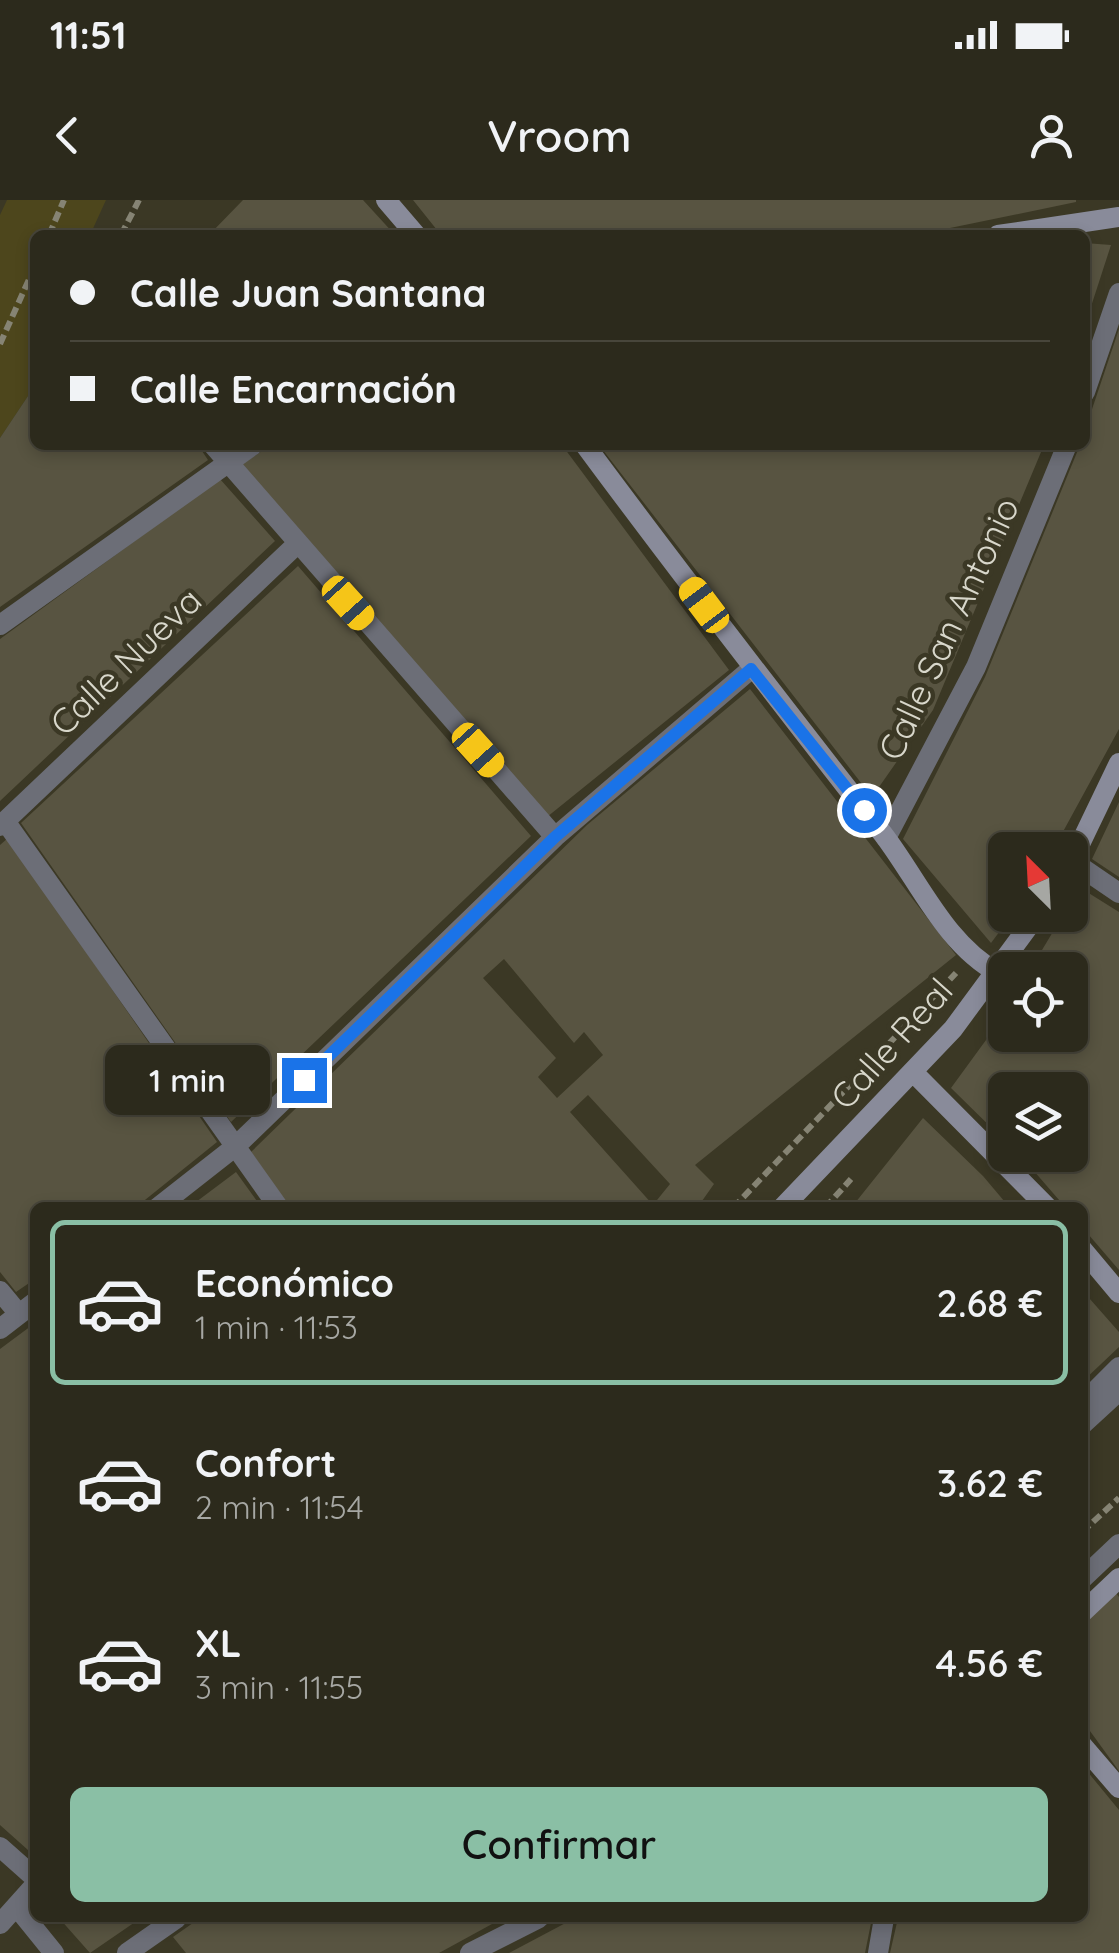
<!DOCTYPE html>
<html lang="es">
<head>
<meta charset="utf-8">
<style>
	:root { --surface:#2c2a1c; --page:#383629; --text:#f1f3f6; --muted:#a6a7a3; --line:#48463b; --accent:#8abfa5 }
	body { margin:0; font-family:Quicksand,sans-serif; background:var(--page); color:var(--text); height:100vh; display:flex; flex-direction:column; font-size:38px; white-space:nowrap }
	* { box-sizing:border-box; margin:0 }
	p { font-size:32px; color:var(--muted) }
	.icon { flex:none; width:55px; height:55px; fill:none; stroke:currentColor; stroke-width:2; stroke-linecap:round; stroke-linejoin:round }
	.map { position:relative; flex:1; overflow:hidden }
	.side { position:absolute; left:30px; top:1002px; width:1058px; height:720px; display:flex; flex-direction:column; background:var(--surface); border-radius:15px; box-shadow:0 5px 15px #0003,0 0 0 2px var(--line) }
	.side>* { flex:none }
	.hud { position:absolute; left:30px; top:30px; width:1060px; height:220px; border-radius:15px; box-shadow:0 5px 15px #0003,0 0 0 2px var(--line); display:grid; align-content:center; height:220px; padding:0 40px; background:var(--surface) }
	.needle { width:65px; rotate:336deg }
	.controls { position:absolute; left:988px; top:632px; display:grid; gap:20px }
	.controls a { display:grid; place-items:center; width:100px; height:100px; border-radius:15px; background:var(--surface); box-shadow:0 5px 15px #0003,0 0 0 2px var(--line); font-size:50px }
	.end { position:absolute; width:45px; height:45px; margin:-22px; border:12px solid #1a73e8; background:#fff; box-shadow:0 0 0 5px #fff }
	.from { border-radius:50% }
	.bubble { position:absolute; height:70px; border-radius:15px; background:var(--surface); box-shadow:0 5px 15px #0003,0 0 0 2px var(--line); font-size:32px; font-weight:600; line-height:70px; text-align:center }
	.car { position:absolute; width:30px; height:60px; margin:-30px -15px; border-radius:12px; box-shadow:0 0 8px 2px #0007; background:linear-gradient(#f5c518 24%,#345 0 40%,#f5c518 0 76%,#345 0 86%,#f5c518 0) }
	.hud b { display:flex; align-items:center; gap:35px; height:95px; font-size:38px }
	.hud b+b { border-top:2px solid var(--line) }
	.hud i { width:25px; height:25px; background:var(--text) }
	ul { padding:18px 0 0; list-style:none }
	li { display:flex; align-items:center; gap:30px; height:165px; margin:0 20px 15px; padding:0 20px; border:5px solid transparent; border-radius:15px }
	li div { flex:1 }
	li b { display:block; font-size:38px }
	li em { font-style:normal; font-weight:600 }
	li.on { border-color:var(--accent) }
	li>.icon { width:90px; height:90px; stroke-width:1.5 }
	.cta { display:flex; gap:20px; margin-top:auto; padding:20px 40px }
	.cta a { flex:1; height:115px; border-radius:15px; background:var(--accent); color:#111; font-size:40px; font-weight:600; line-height:115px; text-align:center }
	.status { display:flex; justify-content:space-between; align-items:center; height:70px; padding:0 50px; background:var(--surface); direction:ltr }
	.status svg { height:28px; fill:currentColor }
	header { display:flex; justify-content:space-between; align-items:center; height:130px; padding:0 40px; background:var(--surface); font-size:45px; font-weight:600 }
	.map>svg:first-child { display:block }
	.green { fill:#4d461c }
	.building { fill:#585441; fill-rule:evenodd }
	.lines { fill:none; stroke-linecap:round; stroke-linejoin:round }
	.path { stroke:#868474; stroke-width:6; stroke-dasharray:10 5; stroke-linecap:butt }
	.street { stroke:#6c6e77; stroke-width:20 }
	.secondary { stroke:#898b9a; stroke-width:20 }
	.route { stroke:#1a73e8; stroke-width:12 }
	.labels { text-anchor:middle; stroke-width:9; stroke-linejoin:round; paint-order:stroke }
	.street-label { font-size:35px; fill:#d8d7cb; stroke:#3b3825 }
</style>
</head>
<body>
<div class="status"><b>11:51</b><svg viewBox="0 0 49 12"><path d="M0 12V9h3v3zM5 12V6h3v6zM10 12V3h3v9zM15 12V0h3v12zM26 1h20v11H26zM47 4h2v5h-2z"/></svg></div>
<header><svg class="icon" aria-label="back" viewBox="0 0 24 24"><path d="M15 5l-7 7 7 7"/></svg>Vroom<svg class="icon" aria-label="person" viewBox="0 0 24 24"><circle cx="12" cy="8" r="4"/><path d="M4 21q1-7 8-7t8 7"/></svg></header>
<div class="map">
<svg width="1119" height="1753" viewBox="0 0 1119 1753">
	<rect width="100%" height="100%" fill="#3b3825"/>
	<path class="green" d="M7 0H106L90 35H35V174L28 181 34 187 0 238V15Z"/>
	<path class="building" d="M243 0H363L395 35H209Z
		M413 0H1076V2L916 35H441Z
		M1085 43 1111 45 1086 122 1085 121Z
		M1119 129V529L1053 650H1005V715H1012L991 743 903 639 985 477 1080 245H1085V230Z
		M35 174V245H198L208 260 0 407V238L34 187 28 181Z
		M271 245H562L729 470 547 617 241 265Z
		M599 245H1044L933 510 872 597Z
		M220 279 275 341 0 601V439Z
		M298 366 531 636 231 922 21 623Z
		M750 489 956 755 695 965 714 984 697 1008H290L251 952 587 625ZM504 759 574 843 584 832 603 855 557 898 538 877 556 858 483 778ZM588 895 670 984 653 1005 570 912Z
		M1119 602V677L1092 659Z
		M8 638 217 942 135 1008H35V1079L16 1092 0 1072V645Z
		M1079 687 1119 712V1070L1082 1027V1008H1066L1020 955H1070V890H1005V941L951 888 1005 814V835H1070V770H1030L1063 715H1070V702Z
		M923 918 983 976 1010 1008H851Z
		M236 972 262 1008H188Z
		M1082 1090 1119 1132V1147L1082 1182Z
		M35 1123V1643L28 1650 0 1625V1149Z
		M1115 1392 1119 1397V1571L1082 1520V1422Z
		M1082 1565 1119 1610V1753H890L898 1718H1082Z
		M59 1718H141L90 1753Z
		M200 1718H503L439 1753H186L173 1737Z
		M575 1718H872L865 1753H509Z"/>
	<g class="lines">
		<path class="path" d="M49 35 64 0
			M121 35 139 0
			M0 144 35 66
			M733 1008 956 773
			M825 1008 851 979
			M1082 1332 1119 1298"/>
		<path class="street" d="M1085 192 1119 93
			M213 245 555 637
			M0 425 253 245
			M5 621 279 1008
			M0 626 296 345
			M886 638 976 467 1067 245
			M1072 661 1119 693
			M157 1008 236 946 555 637 751 469
			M0 1091 19 1114
			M0 1129 35 1102
			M1082 1204 1119 1167
			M1082 1225 1119 1191
			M1082 1379 1119 1344
			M0 1647 35 1678
			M16 1706 54 1753
			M0 1724 35 1685
			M127 1753 177 1718
			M470 1753 539 1718
			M878 1753 884 1718"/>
		<path class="secondary" d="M386 0 416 35
			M998 35 1119 17
			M585 245C682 376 782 505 883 634 919 681 945 744 998 773
			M1070 665 1119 563
			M914 873 1048 1008
			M782 1008 953 829 1037 715
			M1082 1049 1119 1093
			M1082 1413 1119 1378
			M1082 1545 1119 1588"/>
	</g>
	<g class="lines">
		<path class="route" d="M304 880 555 637 751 469 864 610"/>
	</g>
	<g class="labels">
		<g class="street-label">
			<text transform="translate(949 429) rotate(-65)" y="12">Calle San Antonio</text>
			<text transform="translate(126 462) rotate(-44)" y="12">Calle Nueva</text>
			<text transform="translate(892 844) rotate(-48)" y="12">Calle Real</text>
		</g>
	</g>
</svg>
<div class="controls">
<a><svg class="needle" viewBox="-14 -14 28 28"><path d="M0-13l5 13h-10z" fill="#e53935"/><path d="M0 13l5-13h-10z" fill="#a6a7a3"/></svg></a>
<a><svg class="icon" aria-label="locate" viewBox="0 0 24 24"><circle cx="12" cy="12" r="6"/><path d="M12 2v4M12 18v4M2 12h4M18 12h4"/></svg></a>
<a><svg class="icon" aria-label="layers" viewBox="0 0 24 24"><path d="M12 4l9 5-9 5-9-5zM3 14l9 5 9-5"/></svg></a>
</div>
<i class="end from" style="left:864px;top:610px"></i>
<i class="end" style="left:304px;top:880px"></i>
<div class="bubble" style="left:105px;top:845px;width:165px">1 min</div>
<i class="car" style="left:348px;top:403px;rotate:138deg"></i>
<i class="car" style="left:704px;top:405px;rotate:323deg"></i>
<i class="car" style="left:478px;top:550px;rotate:138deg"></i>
<div class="hud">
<b><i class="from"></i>Calle Juan Santana</b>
<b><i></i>Calle Encarnación</b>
</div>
<section class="side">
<ul>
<li class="on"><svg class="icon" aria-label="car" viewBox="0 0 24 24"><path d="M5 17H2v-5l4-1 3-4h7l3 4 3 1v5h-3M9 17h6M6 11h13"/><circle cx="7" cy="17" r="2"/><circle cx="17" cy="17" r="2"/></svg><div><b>Económico</b><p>1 min · 11:53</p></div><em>2.68 €</em></li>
<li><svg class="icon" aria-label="car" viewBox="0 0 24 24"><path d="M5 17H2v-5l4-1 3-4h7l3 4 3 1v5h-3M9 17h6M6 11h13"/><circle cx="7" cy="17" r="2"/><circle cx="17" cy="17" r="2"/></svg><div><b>Confort</b><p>2 min · 11:54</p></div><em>3.62 €</em></li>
<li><svg class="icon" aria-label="car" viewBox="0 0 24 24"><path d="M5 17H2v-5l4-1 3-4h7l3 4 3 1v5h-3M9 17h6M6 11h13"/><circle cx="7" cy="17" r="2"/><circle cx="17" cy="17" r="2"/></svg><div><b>XL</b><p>3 min · 11:55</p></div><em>4.56 €</em></li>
</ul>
<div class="cta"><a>Confirmar</a></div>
</section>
</div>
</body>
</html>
